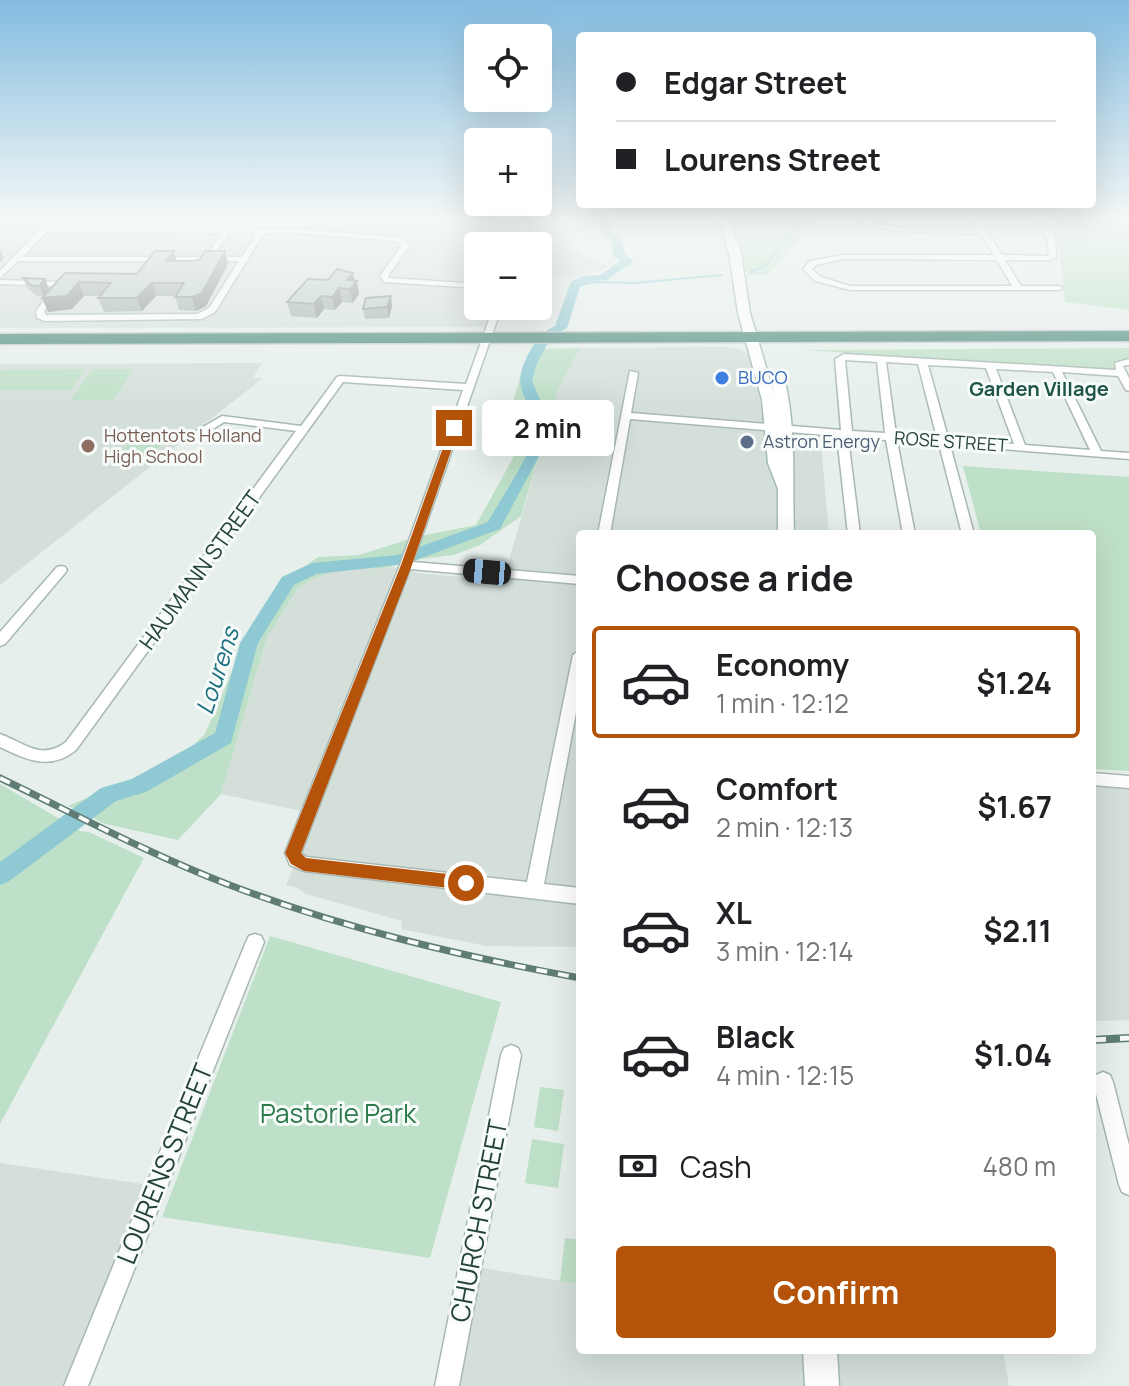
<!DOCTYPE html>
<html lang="en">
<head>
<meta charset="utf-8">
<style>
	:root { --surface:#fff; --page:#f6f6f6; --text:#202124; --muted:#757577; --line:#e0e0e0; --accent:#b45309 }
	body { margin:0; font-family:Manrope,sans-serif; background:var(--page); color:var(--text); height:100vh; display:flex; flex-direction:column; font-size:30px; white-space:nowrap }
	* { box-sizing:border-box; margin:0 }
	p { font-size:26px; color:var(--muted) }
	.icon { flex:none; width:44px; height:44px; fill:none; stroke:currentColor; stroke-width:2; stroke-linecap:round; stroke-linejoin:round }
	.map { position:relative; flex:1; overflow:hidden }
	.panel { position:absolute; left:576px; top:530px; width:520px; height:824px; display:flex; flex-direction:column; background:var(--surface); border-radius:8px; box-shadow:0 8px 32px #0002 }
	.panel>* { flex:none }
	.top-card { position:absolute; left:576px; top:32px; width:520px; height:176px; border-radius:8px; box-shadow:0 8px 32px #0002; display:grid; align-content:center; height:176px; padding:0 40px; background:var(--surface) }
	.fabs { position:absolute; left:464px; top:24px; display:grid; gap:16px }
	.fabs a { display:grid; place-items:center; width:88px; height:88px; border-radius:8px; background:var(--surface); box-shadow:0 8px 32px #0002; font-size:40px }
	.end { position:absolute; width:36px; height:36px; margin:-18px; border:10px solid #b45309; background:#fff; box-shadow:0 0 0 4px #fff }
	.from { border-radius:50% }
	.bubble { position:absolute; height:56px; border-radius:8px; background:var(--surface); box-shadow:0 8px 32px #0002; font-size:26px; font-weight:700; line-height:56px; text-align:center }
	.car { position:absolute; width:24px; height:48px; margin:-24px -12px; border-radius:10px; box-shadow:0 0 6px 2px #0007; background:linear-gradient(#222 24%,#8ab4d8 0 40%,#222 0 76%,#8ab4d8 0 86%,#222 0) }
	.top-card b { display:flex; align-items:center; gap:28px; height:76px; font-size:30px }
	.top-card b+b { border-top:2px solid var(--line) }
	.top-card i { width:20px; height:20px; background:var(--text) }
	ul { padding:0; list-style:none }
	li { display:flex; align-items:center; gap:24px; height:112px; margin:0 16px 12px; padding:0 24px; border:4px solid transparent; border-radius:8px }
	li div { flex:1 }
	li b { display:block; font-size:30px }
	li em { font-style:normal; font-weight:700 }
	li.on { border-color:var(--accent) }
	li>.icon { width:72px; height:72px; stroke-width:1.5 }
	h2 { padding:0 40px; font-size:36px; line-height:96px }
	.pay { display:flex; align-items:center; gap:20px; height:88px; padding:0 40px; font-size:30px }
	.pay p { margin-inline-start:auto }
	.button { display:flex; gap:16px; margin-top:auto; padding:16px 40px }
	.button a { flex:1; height:92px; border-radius:8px; background:var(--accent); color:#fff; font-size:32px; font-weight:700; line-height:92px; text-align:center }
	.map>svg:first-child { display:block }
	.built { fill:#d4dfda }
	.green { fill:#bfe0c8 }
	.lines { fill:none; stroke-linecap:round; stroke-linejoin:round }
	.stream { stroke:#8ec9d4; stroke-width:2 }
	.river { fill:#8ec9d4; fill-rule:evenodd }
	.minor-casing { stroke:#a8b8b2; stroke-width:3 }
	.secondary-casing { stroke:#a4bbb3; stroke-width:3 }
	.trunk-casing { stroke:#c2cac8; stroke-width:3 }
	.minor { fill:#fff; fill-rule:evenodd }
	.secondary { fill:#fff; fill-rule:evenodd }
	.trunk { fill:#4c8a7c; fill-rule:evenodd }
	.rail-far1-casing { stroke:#5f7d75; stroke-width:7 }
	.rail-casing { stroke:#5f7d75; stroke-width:8 }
	.rail-far1 { stroke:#f7fbf9; stroke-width:4; stroke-dasharray:11; stroke-linecap:butt }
	.rail { stroke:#f7fbf9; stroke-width:5; stroke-dasharray:14; stroke-linecap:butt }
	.wall { fill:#a1aea9 }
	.shaded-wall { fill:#838d89 }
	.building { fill:#bbcac4; stroke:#838d89; stroke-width:2 }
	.route { fill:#b45309 }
	.shop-dot { fill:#3f7fe0; stroke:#f7fbf9; stroke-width:3 }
	.service-dot { fill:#5c6f8a; stroke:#f7fbf9; stroke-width:3 }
	.education-dot { fill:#8d6e63; stroke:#f7fbf9; stroke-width:3 }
	.labels { text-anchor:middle; stroke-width:6; stroke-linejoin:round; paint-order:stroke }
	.far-shop-label { font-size:18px; fill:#366cbe; stroke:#f7fbf9; text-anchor:start }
	.far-education-label { font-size:18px; fill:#785e54; stroke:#f7fbf9; text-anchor:start }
	.far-service-label { font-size:18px; fill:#4e5e75; stroke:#f7fbf9; text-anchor:start }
	.far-street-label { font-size:18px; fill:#24423a; stroke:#f7fbf9 }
	.far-neighbourhood-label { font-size:20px; font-weight:bold; fill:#1f5548; stroke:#f7fbf9 }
	.street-label { font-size:22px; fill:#24423a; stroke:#f7fbf9 }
	.water-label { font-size:24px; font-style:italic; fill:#1c6f80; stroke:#f7fbf9 }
	.near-park-label { font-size:26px; fill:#2d7a4b; stroke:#f7fbf9 }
	.near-street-label { font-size:26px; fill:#24423a; stroke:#f7fbf9 }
</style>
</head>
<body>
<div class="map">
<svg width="1129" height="1386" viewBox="0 0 1129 1386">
	<rect width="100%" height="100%" fill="#e6efeb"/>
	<path class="built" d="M0 219H591L585 230 576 234 570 250 610 267 578 277 538 276V246H478V306H502L494 327 0 328Z
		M728 347 741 349 749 356 767 428 820 433 829 534H580V947L487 946 401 929 402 921 306 894 298 888 286 885 316 814 221 794 267 637 298 588 312 579 340 570 394 567 418 573 503 581 558 389 580 348Z
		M262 363 253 378H263L0 585V364Z
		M1092 779 1129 782V1020L1092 1021Z
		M0 1163 156 1186 77 1386H0Z
		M470 1266 580 1284V1350H1003L1009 1386H447Z"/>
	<path class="green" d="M730 219H816V220L767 275H748Z
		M1056 219H1129V310L1065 302Z
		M580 348 558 389 521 516 480 545 454 555 421 559 385 568 340 570 312 579 298 588 267 637 221 794 178 840 105 824 68 806 159 767 188 750 205 734 247 636 281 584 318 557 359 555 416 537 476 525 524 438 505 429 525 361H528L533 349Z
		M1129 348V361H1115L1116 371 804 350Z
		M85 369 71 390H0V370Z
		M92 369H133L113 400H70Z
		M135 436 166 439 145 463 114 459Z
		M963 466 1129 477V771L1092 769V534H981Z
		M0 784 80 831 89 832 144 858 0 1124Z
		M270 936 501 1002 430 1258 162 1217Z
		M540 1087 564 1090 558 1131 534 1127Z
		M532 1139 564 1144 558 1188 525 1183Z
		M565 1238 580 1240V1284L560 1281Z"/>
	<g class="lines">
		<path class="stream" d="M750 272 765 266 803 219
			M574 287 594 282 634 283 722 275"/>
		<path class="river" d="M599 219H609L611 231 621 236 625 255 634 261 607 280 589 281 580 287 567 328 551 337 536 365 532 381 546 414 547 441 500 529 405 564 316 574 294 585 258 643 231 743 146 792 116 801 8 882 0 885V862L101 788 132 779 215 733 240 643 282 577 312 563 397 555 488 522C498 503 529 458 532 440 540 399 504 396 530 351 538 338 542 332 555 326L571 282 583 276 600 275 620 261 613 256 612 240 601 233Z"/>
		<defs>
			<path id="minor" d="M50 219H58L50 228 298 229 398 237 410 245 388 276 389 278 478 284V288L384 282 380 276 402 245 396 241 298 233H264L215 312 202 319 45 321 37 318 36 311 55 286 0 284V280L62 282 64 288 44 311 46 315 197 314 209 308 239 261H18L0 278V271ZM46 232 221 233 206 257H23ZM229 233H257L242 257H213Z
				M850 219H863L893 227 978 230 971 219H979L1002 255 1047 256 1049 254 1047 237 1035 219H1043L1055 237 1056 257 1049 260H1005L1021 286H1059L1063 288 1059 290H850L815 281 803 269 810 261 844 255H994L981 234 893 231ZM844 259 997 260 1012 286H850L821 277 812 269 816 265Z
				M526 222 530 224 523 246H515L522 224Z
				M494 306H502L413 562 580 576V584L410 569 301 853 306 857 527 882 573 655 580 650V691L544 884 580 888V904L304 871 290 865 285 853 400 565 463 390 343 382 76 750C50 771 27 760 0 747V734C25 743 41 761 66 742L296 431 224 422 191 443H183V439L222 416 301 426 337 377 340 376 466 384Z
				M844 354 1116 370 1115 363 1129 359V365L1123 366 1129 378V391L1126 390 1118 376 1062 372 1101 451 1129 453V459L950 445 974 534H962L939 444 897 441 915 534H903L886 440 851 437 848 438 860 534H848L837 436 630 419 610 534H598L630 371 638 373 631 413 841 430 835 359ZM845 360 877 362 885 433 852 431ZM886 362 918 364 937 438 896 434ZM928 365 986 368 1014 444 948 438ZM996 369 1053 372 1090 450 1025 445Z
				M61 566 65 567 67 570 65 573 5 644 0 646V632L57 567Z
				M1092 773 1129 776V788L1092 785Z
				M255 934 261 936 264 942 88 1386H64L246 942 249 936Z
				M511 1045 518 1048 521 1055 459 1386H435L501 1055 504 1048Z
				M1103 1072 1110 1075 1113 1082 1129 1145V1195L1122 1192 1119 1185 1093 1082 1096 1075Z"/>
			<path id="secondary" d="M719 219H729L741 253 750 313 774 394 770 377 777 373 784 377C797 429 792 481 794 534H778V489L768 463 762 400 738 313 729 253Z
				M803 1350H837L839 1386H805Z"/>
			<path id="trunk" d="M1129 331V341L0 344V334Z"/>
		</defs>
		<use href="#minor" class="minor-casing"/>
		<use href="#secondary" class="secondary-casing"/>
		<use href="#trunk" class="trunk-casing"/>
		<use href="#minor" class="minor"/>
		<use href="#secondary" class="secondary"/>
		<use href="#trunk" class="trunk"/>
		<defs>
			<path id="rail-far1" d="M0 778C75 814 149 854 227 884 341 928 460 956 580 978"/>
			<path id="rail" d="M1092 1040 1129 1038"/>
		</defs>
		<use href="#rail-far1" class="rail-far1-casing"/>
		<use href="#rail" class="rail-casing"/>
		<use href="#rail-far1" class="rail-far1"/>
		<use href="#rail" class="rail"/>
	</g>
	<path class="wall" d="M177 261 228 264 206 306 196 311 179 310 175 296H156L142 311 104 312 98 298 100 296H84L72 309 48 312 65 273 137 274Z
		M23 278 45 279 49 289 44 296H37L27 288Z
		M355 281 359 294 353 303 342 302 335 310 324 309 317 318 291 316 287 302Z
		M392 306 389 318 365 319 363 309Z"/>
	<path class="shaded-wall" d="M0 249 4 258 0 262Z
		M174 251 178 264 166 261Z
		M225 251 228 264 206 306 196 311 192 297Z
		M353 273 355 283 357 281 359 294 353 303 347 280Z
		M45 279 49 289 44 296 39 286Z
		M79 282 84 296 72 309 48 312 42 298Z
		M152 283 156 296 142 311 137 298Z
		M339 288 342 302 335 310 332 297Z
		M321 296 324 309 317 318 314 304Z
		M391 296 392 306 389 318 387 307Z"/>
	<path class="building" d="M155 251H174L166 261H193L200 259 205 251H225L202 293 192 297H175L184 283H152L137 298H98L111 283 79 282 67 296 42 298 65 273 137 274Z
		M337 269 353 273 347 280 357 281 350 289 339 288 332 297 321 296 314 304 287 302 308 279 328 280Z
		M23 278 45 279 39 286H32Z
		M391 296 387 307 363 309 366 298Z"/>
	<linearGradient id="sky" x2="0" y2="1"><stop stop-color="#84bce0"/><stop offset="0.53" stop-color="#f4f8f6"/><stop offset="1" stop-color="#f4f8f6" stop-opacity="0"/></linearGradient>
	<rect width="1129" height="413" fill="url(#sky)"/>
	<path class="route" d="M454 425 459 428 412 565 301 853 306 858 466 876 474 883 466 890 304 871 291 864 285 853 401 565 450 428Z"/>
	<circle class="shop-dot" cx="722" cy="378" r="8"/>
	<circle class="service-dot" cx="747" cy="442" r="8"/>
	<circle class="education-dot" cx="88" cy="446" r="8"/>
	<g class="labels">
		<g class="far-shop-label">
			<text x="738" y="384">BUCO</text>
		</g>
		<g class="far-education-label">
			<text x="104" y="442">Hottentots Holland<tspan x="104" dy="21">High School</tspan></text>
		</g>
		<g class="far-service-label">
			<text x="763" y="448">Astron Energy</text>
		</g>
		<g class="far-street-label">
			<text transform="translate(951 442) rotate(4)" y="6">ROSE STREET</text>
		</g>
		<g class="far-neighbourhood-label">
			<text x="1039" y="396">Garden Village</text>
		</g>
		<g class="street-label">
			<text transform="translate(200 570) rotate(-54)" y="8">HAUMANN STREET</text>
		</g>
		<g class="water-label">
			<text transform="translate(218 671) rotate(-72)" y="8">Lourens</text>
		</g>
		<g class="near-park-label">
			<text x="338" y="1123">Pastorie Park</text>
		</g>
		<g class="near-street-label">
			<text transform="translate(165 1164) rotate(-68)" y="9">LOURENS STREET</text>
			<text transform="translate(479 1221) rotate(-79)" y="9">CHURCH STREET</text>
		</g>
	</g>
</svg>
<div class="fabs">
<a><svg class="icon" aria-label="locate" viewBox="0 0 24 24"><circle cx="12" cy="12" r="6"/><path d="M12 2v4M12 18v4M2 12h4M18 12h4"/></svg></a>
<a>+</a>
<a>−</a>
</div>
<i class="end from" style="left:466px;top:883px"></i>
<i class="end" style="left:454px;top:428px"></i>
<div class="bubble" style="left:482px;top:400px;width:132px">2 min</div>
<i class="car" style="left:487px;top:572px;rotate:275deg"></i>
<div class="top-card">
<b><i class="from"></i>Edgar Street</b>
<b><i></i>Lourens Street</b>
</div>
<section class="panel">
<h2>Choose a ride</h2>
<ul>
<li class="on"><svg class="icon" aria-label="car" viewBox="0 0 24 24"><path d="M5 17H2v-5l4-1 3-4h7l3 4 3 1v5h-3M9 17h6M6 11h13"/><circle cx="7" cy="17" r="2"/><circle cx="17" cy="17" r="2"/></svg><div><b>Economy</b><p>1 min · 12:12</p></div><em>$1.24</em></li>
<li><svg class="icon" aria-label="car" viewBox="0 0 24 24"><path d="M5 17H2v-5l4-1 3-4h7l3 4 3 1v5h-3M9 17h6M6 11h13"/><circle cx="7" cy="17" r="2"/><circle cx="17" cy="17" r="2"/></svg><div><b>Comfort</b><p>2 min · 12:13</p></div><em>$1.67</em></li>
<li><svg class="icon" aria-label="car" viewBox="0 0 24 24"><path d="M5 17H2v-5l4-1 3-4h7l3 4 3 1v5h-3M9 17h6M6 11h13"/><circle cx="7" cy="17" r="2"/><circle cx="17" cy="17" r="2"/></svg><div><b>XL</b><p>3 min · 12:14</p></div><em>$2.11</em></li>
<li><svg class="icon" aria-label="car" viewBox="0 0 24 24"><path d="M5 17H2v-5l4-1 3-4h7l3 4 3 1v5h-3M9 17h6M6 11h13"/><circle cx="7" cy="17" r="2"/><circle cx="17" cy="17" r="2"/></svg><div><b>Black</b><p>4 min · 12:15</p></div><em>$1.04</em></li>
</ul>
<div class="pay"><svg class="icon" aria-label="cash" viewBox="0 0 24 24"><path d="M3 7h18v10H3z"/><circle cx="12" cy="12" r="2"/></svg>Cash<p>480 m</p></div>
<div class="button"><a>Confirm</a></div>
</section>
</div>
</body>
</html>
